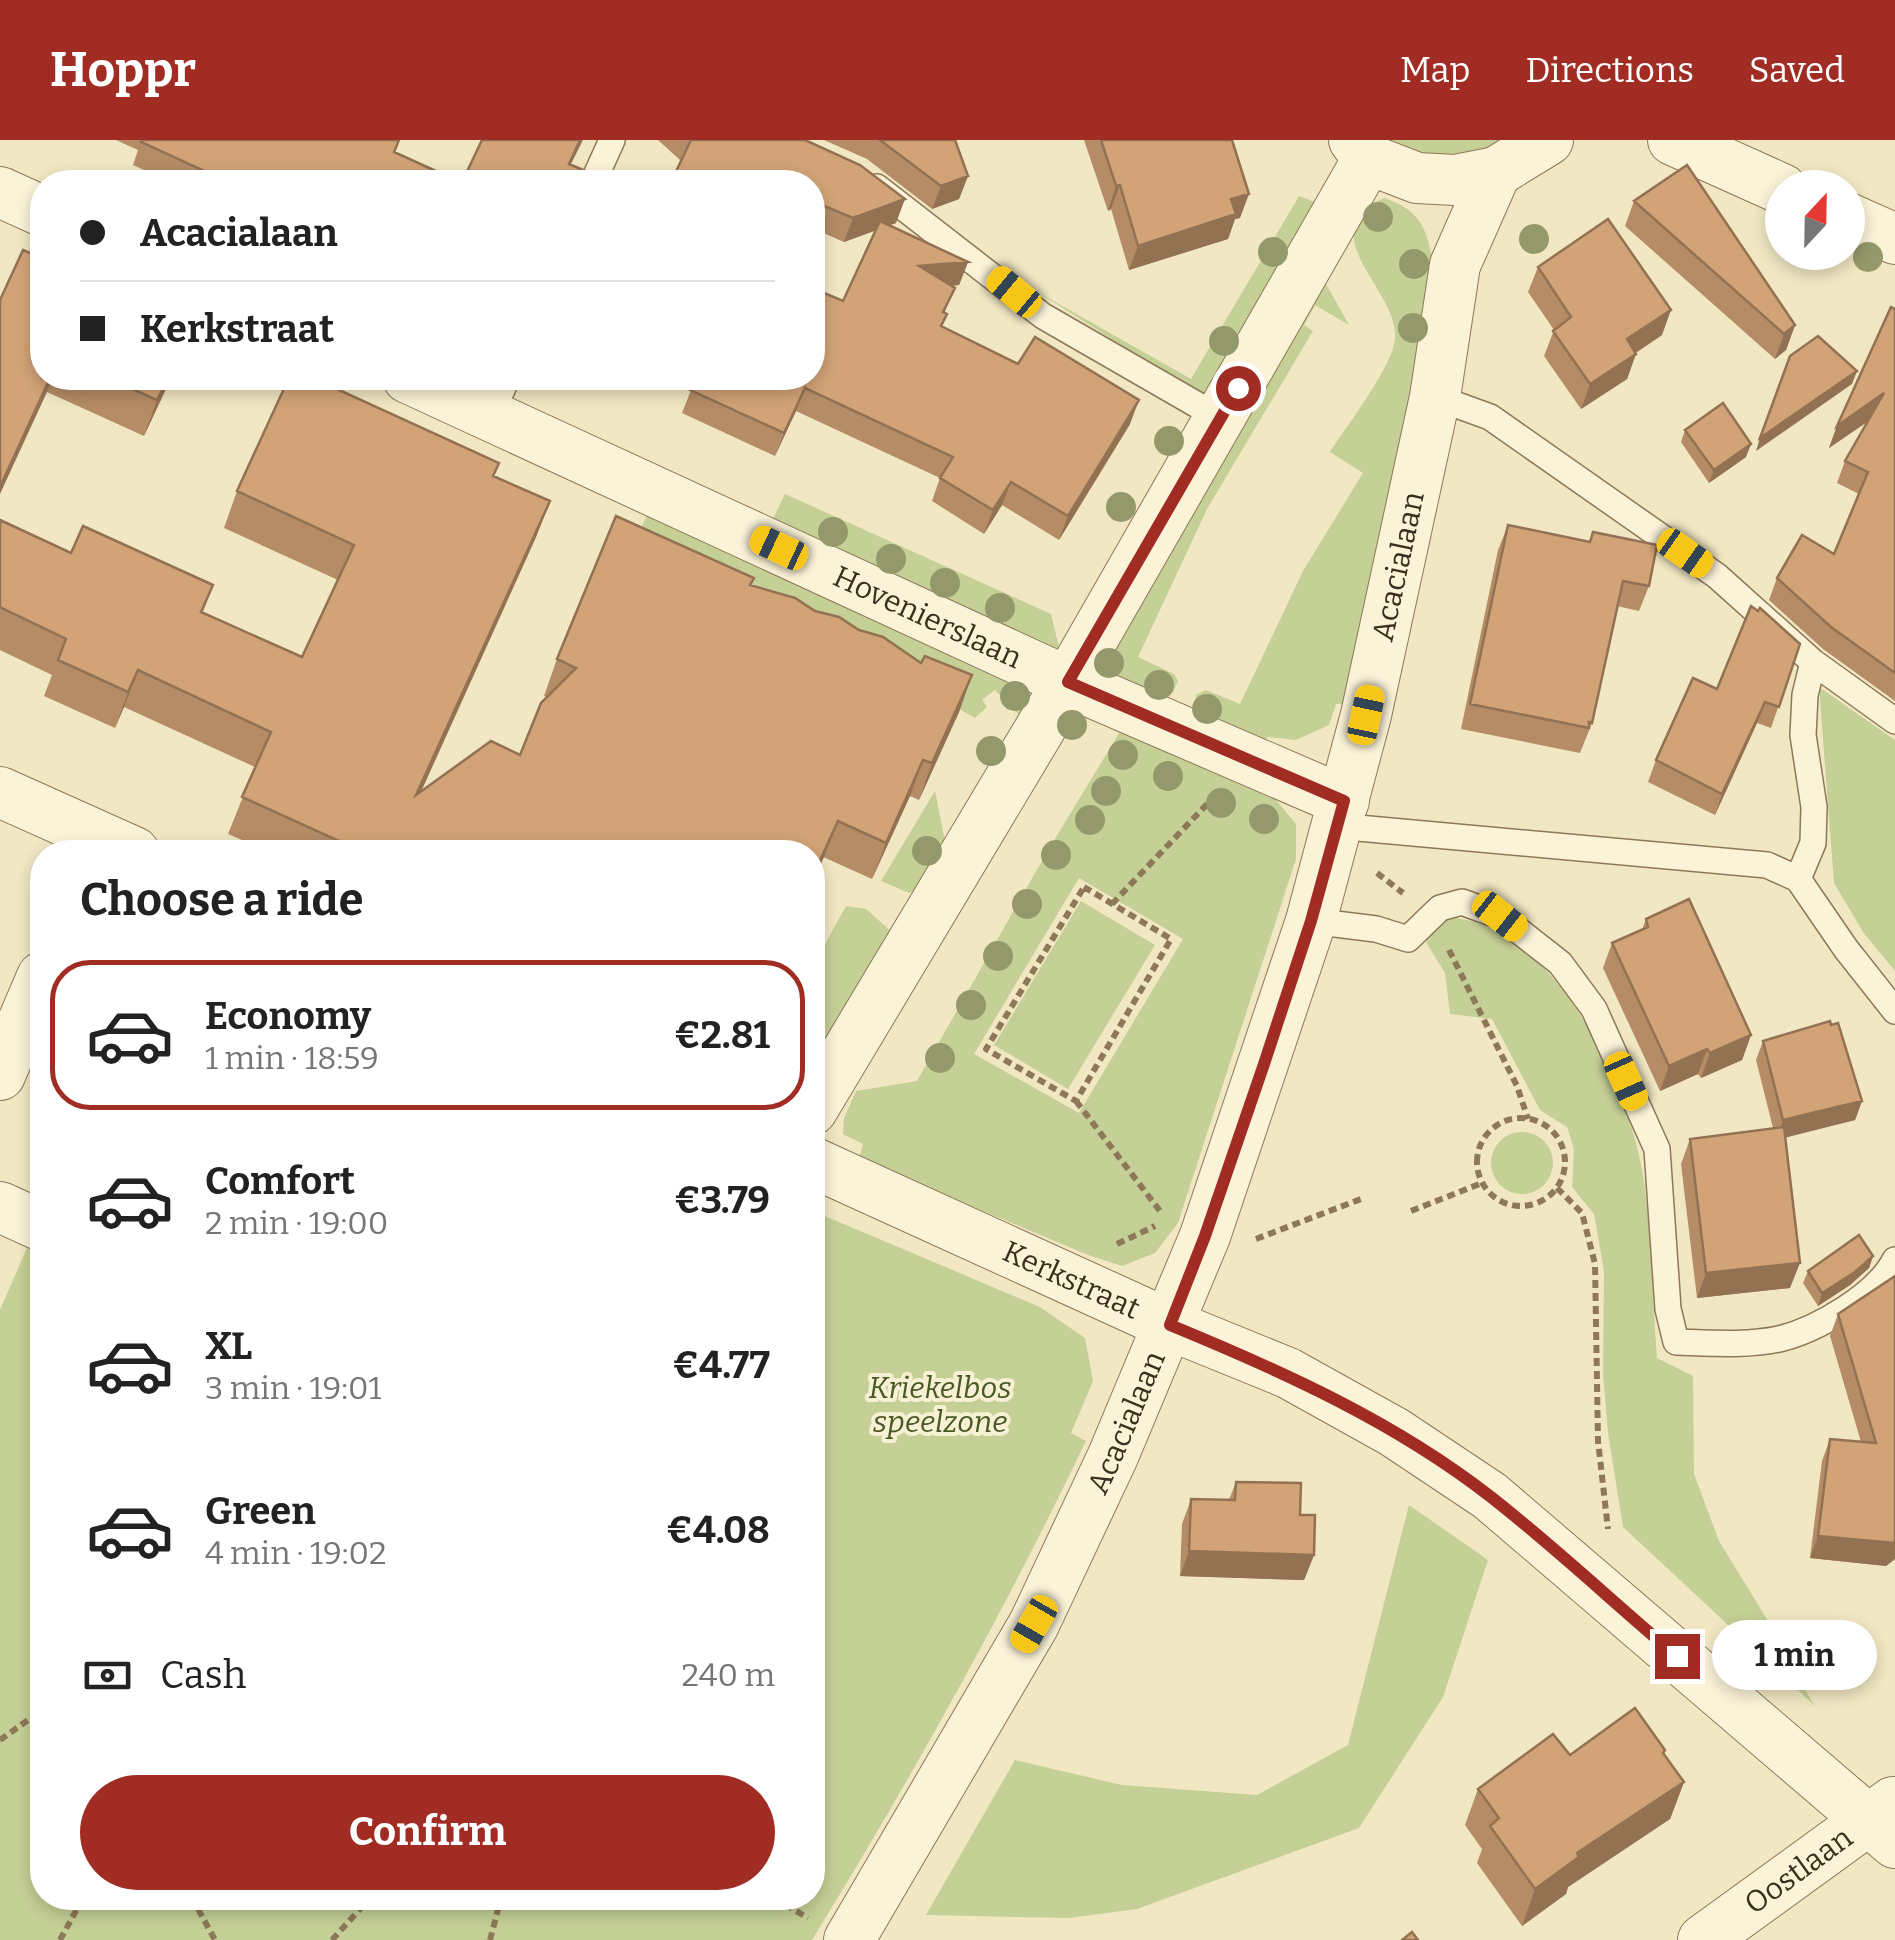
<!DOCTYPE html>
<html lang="en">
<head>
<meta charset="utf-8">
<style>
	:root { --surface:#fff; --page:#f2f2f2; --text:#222; --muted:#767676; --line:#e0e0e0; --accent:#a02c24 }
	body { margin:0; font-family:Bitter,serif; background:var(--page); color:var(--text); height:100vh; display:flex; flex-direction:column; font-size:38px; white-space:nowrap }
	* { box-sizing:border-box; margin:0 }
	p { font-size:32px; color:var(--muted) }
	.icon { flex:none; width:55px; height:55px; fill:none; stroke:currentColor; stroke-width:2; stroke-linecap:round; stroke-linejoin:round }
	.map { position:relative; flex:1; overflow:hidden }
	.sheet { position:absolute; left:30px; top:700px; width:795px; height:1070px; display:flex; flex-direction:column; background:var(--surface); border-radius:40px; box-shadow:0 5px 15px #0003 }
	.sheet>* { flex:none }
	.top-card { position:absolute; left:30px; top:30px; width:795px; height:220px; border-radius:40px; box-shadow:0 5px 15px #0003; display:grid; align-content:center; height:220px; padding:0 50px; background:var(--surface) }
	.needle { width:65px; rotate:22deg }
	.controls { position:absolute; left:1765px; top:30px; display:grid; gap:20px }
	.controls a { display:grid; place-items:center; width:100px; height:100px; border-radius:50%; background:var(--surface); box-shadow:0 5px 15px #0003; font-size:50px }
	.end { position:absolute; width:45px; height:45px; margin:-22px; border:12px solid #a02c24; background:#fff; box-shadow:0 0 0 5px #fff }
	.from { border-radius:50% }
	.bubble { position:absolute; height:70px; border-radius:35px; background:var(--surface); box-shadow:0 5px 15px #0003; font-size:32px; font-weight:700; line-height:70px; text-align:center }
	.car { position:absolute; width:30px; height:60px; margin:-30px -15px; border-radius:12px; box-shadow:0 0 8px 2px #0007; background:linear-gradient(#f5c518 24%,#345 0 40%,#f5c518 0 76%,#345 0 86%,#f5c518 0) }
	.top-card b { display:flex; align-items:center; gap:35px; height:95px; font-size:38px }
	.top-card b+b { border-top:2px solid var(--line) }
	.top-card i { width:25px; height:25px; background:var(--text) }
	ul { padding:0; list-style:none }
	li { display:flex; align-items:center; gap:30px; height:150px; margin:0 20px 15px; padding:0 30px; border:5px solid transparent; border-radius:40px }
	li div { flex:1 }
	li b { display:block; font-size:38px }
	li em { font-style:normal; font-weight:700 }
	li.current { border-color:var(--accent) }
	li>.icon { width:90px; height:90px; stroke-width:1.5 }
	h2 { padding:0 50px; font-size:45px; line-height:120px }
	.pay { display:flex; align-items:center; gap:25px; height:110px; padding:0 50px; font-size:38px }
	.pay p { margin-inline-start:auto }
	.button { display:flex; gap:20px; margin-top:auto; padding:20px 50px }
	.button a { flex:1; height:115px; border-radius:60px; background:var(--accent); color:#fff; font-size:40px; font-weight:700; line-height:115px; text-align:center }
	header { display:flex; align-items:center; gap:60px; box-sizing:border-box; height:140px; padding:0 50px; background:var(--accent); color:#fff }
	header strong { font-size:48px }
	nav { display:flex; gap:55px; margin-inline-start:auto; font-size:35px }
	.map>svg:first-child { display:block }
	.green { fill:#c5d096; fill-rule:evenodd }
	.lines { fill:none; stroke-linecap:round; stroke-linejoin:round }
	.lane-casing { stroke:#8d7858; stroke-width:28 }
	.street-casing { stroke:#8d7858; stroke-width:52 }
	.path { stroke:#8d7858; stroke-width:6; stroke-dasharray:8 5; stroke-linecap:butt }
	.lane { stroke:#fbf3d7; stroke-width:25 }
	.street { stroke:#fbf3d7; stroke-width:50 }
	.tree { fill:#94996b }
	.wall { fill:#b58c66 }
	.shaded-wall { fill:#937253 }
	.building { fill:#d2a377; stroke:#937253; stroke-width:2.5 }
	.route { stroke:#a02c24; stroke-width:12 }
	.labels { text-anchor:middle; stroke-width:8; stroke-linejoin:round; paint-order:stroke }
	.street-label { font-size:30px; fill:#3c2e1e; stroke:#f8f0d4 }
	.park-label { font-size:30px; font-style:italic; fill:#485a23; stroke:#f8f0d4 }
</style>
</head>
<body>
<header>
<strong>Hoppr</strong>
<nav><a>Map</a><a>Directions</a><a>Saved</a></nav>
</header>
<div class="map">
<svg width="1895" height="1800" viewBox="0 0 1895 1800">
	<rect width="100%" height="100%" fill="#f1e7c3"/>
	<path class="green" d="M1390 0H1506C1473 21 1424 20 1390 0Z
		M1299 56 1326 66 1215 251 1205 253 1184 245 1036 151 1191 239Z
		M1384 58C1427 72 1428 96 1435 136L1347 564H1336L1329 585 1296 600 1268 597 1263 603 1209 579 1193 568 1196 555 1206 550 1240 564 1303 431 1363 333 1330 312C1346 287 1394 225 1395 198 1399 150 1308 94 1384 58Z
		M1325 142 1349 185 1315 165 1304 185 1313 191 1207 369 1138 517 1174 534 1178 541 1173 552 1160 557 1091 526Z
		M785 354 1051 474 1060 511 772 381Z
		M648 373 1026 549 1030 560 1021 577 995 550 982 560 987 567 975 578 640 391Z
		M1819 547 1895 600V831L1863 792 1834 743Z
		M1121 590 1276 660 1296 684V719L1178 1083 1155 1113 1122 1126 1088 1115 859 1019 863 1004 843 994 844 978 856 951 917 941 1047 712ZM1079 738 1183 799 1079 973 974 914Z
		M935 651 946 706 921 749 909 753 881 741Z
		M1081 761 1155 805 1068 949 994 905Z
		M846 766 866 769 893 793 813 927V826Z
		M1456 778C1557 791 1628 944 1643 1035 1652 1094 1652 1157 1657 1218L1693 1236 1694 1334 1719 1401 1773 1489 1790 1525 1815 1566 1623 1387 1608 1293 1603 1234 1604 1131 1594 1074 1572 1047 1574 1009 1567 987 1540 970 1492 879 1450 874 1445 833 1426 802 1439 779Z
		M1491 1023a31 31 0 1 1 62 0a31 31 0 1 1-62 0Z
		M813 1071 1040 1167 1085 1198 1093 1241 1071 1293 1086 1301C1004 1472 911 1639 812 1800H0V1170L27 1108 42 1115V1758H812Z
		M1409 1365 1488 1420 1443 1557 1359 1688 1137 1769 1069 1778 926 1775 1015 1620 1122 1645 1257 1655 1348 1605Z"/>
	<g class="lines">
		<defs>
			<path id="lane" d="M593 42 612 0
				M877 47 1043 176 1220 278
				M1435 257 1490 277 1717 436 1813 522 1895 581
				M491 275 507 238
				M1336 686 1767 725 1798 739 1846 809 1895 871
				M1798 739 1813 703 1814 667 1803 595 1805 555 1813 522
				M1311 781 1376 789 1408 799 1440 768 1462 762 1500 776 1560 823 1594 869 1657 1009 1668 1169 1676 1202C1709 1203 1747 1206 1779 1199 1817 1190 1877 1155 1895 1120"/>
			<g id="street">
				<path d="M1354 0 1368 19 1417 38 1455 40 1496 32 1548 0"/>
				<path d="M1673 0 1782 49"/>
				<path d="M0 52 42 71"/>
				<path d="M1848 78 1895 99"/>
				<path id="s1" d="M408 238 1068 542 1344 661"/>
				<path d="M0 652 134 712"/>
				<path d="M0 935 42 837"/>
				<path d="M812 970 1068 542 1368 19"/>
				<path id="s2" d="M812 1022 1170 1185 1288 1233 1394 1292 1490 1356 1895 1703"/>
				<path d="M0 1067 42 1086"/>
				<path id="s3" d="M849 1800 1034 1484 1113 1316 1205 1096 1311 781 1366 575 1435 257 1455 125 1496 32"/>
				<path id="s4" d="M1703 1800 1893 1662"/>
			</g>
		</defs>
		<use href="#lane" class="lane-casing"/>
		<use href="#street" class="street-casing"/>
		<path class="path" d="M1377 733 1403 753
			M1084 747 1171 799 1076 961 986 909Z
			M1112 764 1211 660
			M1449 810 1517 946 1528 979
			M1076 961 1160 1071
			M1477 1022a44 44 0 1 1 88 0a44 44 0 1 1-88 0Z
			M1557 1048 1582 1073 1595 1124 1598 1301 1608 1389
			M1411 1071 1482 1043
			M1256 1099 1361 1059
			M1117 1104 1155 1086
			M0 1600 42 1570
			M192 1758 215 1800
			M774 1758 808 1778
			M60 1800 83 1758
			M332 1800 370 1758
			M490 1800 501 1758"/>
		<use href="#lane" class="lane"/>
		<use href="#street" class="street"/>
	</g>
	<g class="tree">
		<circle cx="1378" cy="77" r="15"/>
		<circle cx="1534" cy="99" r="15"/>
		<circle cx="1273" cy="112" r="15"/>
		<circle cx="1868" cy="117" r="15"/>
		<circle cx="1414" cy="124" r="15"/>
		<circle cx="1413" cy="188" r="15"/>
		<circle cx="1224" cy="201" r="15"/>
		<circle cx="1169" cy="301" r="15"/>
		<circle cx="1121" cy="367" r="15"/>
		<circle cx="833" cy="392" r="15"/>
		<circle cx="891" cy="419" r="15"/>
		<circle cx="945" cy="443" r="15"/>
		<circle cx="1000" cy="468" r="15"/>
		<circle cx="1109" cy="523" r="15"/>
		<circle cx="1159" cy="545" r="15"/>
		<circle cx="1015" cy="556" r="15"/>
		<circle cx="1207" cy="569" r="15"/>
		<circle cx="1072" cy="585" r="15"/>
		<circle cx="991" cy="611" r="15"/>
		<circle cx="1123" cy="615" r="15"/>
		<circle cx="1168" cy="636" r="15"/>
		<circle cx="1106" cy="651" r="15"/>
		<circle cx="1221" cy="663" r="15"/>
		<circle cx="1264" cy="679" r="15"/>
		<circle cx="1090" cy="680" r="15"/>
		<circle cx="927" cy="711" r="15"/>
		<circle cx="1056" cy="715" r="15"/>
		<circle cx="1027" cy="764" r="15"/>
		<circle cx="998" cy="816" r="15"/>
		<circle cx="971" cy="865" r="15"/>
		<circle cx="940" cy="918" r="15"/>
	</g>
	<path class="wall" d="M116 0H399L395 12 460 42H170L133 25 138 10Z
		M658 0H805L896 83 889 85 968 122 959 145 951 146 945 173 947 174 942 187 1130 284 1059 400 1002 365 984 394 932 361 940 338 796 271 775 316 682 273 695 240 689 238H812L843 161 876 90 844 102 812 88V42L681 21Z
		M824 0H955L968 36 959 59 932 69 867 19Z
		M1084 0H1232L1240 78 1235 79 1228 99 1129 130 1111 69 1108 71Z
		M1634 61 1795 185 1786 210 1775 219 1625 86Z
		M1538 127 1662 195 1636 213 1627 239 1581 269 1544 216 1554 190 1528 152Z
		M1895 169V561L1823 509 1769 460 1777 438 1834 414 1859 354 1837 343 1845 321 1868 281 1829 308 1837 286Z
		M42 238H171L144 296 47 252Z
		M1685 290 1746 317 1709 343 1681 302Z
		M494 336 550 361 536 397 421 652 520 615 547 557 544 556 557 519 754 438 751 445 859 490 921 523 972 535 959 572 919 660 910 656 872 739 812 712H270L228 694 255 627 124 567 115 588 44 556 52 535 0 510V380L71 413 213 445 203 472 302 517 338 440 224 388 237 351Z
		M1508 385 1589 402 1593 392 1649 446 1639 471 1617 466 1592 583 1580 613 1461 589 1498 410Z
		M1800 504 1771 588 1757 583 1715 675 1648 642 1656 620 1717 549Z
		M1646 779 1751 895 1742 920 1701 938 1698 934 1660 951 1603 828 1612 803 1642 790Z
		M1763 901 1862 961 1855 980 1785 997 1790 1148 1697 1158 1681 1024 1690 999 1773 988 1756 920Z
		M1873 1116 1869 1128 1850 1145 1818 1166 1803 1143 1808 1131Z
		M1895 1136V1419L1886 1426 1810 1418 1822 1321 1830 1299 1861 1302 1830 1196 1838 1174Z
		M1236 1342 1300 1375 1314 1415 1304 1440 1180 1436 1182 1384 1191 1359 1229 1360Z
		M1665 1610 1664 1614 1684 1642 1670 1679 1568 1747 1566 1754 1522 1786 1477 1723 1482 1709 1465 1685 1478 1649 1570 1615Z"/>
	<path class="shaded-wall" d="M580 0H583L562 42 569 24Z
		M968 36 959 59 932 69 941 46Z
		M1120 45 1111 69 1108 71 1116 46Z
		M1249 54 1240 78 1235 79 1228 99 1129 130 1138 106 1231 59Z
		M905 59 896 83 844 102 853 78Z
		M968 122 959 145 910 149 919 126Z
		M1671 170 1662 195 1618 224 1627 199Z
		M1795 185 1786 210 1775 219 1784 194Z
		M1636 214 1627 239 1581 269 1590 244Z
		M1857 231 1852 244 1756 311 1760 298Z
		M50 238H52L47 252 0 354V347Z
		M168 238H171L144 296 157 260Z
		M805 248 796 271 775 316 784 293Z
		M1884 253 1876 276 1829 308 1837 286Z
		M1139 260 1130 284 1059 400 1068 376Z
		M1751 304 1746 317 1709 343 1714 330Z
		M1011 342 1002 365 984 394 993 370Z
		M550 361 536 397 403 691 416 655Z
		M138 530 124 567 115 588 128 552Z
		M972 535 959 572 919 660 932 623Z
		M1765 562 1757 583 1715 675 1722 654Z
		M923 620 910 656 872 739 886 703Z
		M838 681 824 717 812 744V738Z
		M1751 895 1742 920 1701 938 1710 913Z
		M1707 909 1698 934 1660 951 1669 926Z
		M1862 961 1855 980 1776 1000 1783 980Z
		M1873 1116 1869 1128 1850 1145 1818 1166 1822 1153Z
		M1800 1123 1790 1148 1697 1158 1706 1133Z
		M1818 1396 1895 1403V1419L1886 1426 1810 1418Z
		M1189 1411 1314 1415 1304 1440 1180 1436Z
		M1684 1642 1670 1679 1568 1747 1566 1754 1522 1786 1535 1749 1577 1713Z"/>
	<path class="building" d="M142 0H399L394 12 460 42H228L141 2Z
		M482 0H580L569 24 611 42H462Z
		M691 0H805L860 25 905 59 853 78 812 61V42H671Z
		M880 0H955L968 36 941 46Z
		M1101 0H1232L1249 54 1231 59 1236 74 1138 106 1120 45 1116 46Z
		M1687 25 1795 185 1784 194 1634 61Z
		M1608 79 1671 170 1627 199 1636 214 1590 244 1553 191 1571 177 1538 127Z
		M880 81 968 122 919 126 955 148 943 172 947 174 941 186 1018 224 1035 197 1139 260 1068 376 1011 342 993 370 940 338 953 317 805 248 784 293 690 250 696 238H812V148L843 161Z
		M23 110 42 118V238H50L0 347V160Z
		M1891 167 1895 169V533L1831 487 1777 438 1802 395 1834 414 1868 332 1845 321 1884 253 1837 286Z
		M1818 196 1857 231 1760 298 1790 216Z
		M108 238H168L157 260Z
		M296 238H313L499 323 493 336 550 361 416 655 491 601 520 615 541 563 576 528 557 519 616 376 754 438 750 445 795 458 815 471 839 477 859 490 883 497 921 523 925 516 972 535 932 623 923 620 886 703 838 681 812 738V712H363L242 657 271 592 138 530 128 552 58 520 66 499 0 467V380L71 413 83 386 213 445 201 472 302 517 354 405 237 351 287 242 293 244Z
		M1723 263 1751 304 1714 330 1685 290Z
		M1508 385 1590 402 1593 392 1657 405 1649 446 1623 441 1592 583 1589 582V588L1470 564Z
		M1751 466 1758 471 1760 468 1800 504 1779 567 1765 562 1722 654 1656 620 1693 538 1717 549Z
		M1689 759 1751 895 1710 913 1707 909 1669 926 1612 803 1648 787 1646 779Z
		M1830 881 1831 885 1838 883 1862 961 1783 980 1763 901Z
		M1784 987 1800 1123 1706 1133 1690 999Z
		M1859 1095 1873 1116 1855 1132 1822 1153 1808 1131Z
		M1895 1136V1403L1818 1396 1830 1299 1876 1303 1838 1174Z
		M1236 1342 1301 1343 1300 1375H1315L1314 1415 1189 1411 1191 1359 1235 1360Z
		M1635 1568 1665 1610 1663 1613 1684 1642 1577 1713 1579 1717 1535 1749 1490 1686 1499 1678 1478 1649 1553 1594 1570 1615Z
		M1412 1792 1418 1800H1402Z"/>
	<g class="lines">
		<path class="route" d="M1238 248 1068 542 1344 661 1311 781 1264 924 1205 1096 1170 1185C1282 1231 1395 1282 1491 1357 1555 1407 1615 1464 1677 1516"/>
	</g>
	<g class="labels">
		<g class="street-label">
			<text dy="10" stroke="none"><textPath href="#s3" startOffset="1488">Acacialaan</textPath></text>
			<text dy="10" stroke="none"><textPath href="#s1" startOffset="572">Hovenierslaan</textPath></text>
			<text dy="10" stroke="none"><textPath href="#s2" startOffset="285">Kerkstraat</textPath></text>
			<text dy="10" stroke="none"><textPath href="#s3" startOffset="588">Acacialaan</textPath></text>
			<text dy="10" stroke="none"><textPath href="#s4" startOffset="118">Oostlaan</textPath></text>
		</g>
		<g class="park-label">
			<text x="940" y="1258">Kriekelbos<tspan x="940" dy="34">speelzone</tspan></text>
		</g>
	</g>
</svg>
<div class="controls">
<a><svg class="needle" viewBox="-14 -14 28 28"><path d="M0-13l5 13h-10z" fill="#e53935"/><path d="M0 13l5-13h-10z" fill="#767676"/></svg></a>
</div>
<i class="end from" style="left:1238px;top:248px"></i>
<i class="end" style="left:1677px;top:1516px"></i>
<div class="bubble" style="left:1712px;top:1480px;width:165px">1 min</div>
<i class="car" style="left:1014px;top:152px;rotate:310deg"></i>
<i class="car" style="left:779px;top:408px;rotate:295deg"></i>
<i class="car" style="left:1685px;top:413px;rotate:125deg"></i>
<i class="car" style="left:1366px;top:575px;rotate:12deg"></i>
<i class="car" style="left:1500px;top:776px;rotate:128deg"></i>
<i class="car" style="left:1626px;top:941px;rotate:156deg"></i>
<i class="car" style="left:1034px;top:1484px;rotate:210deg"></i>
<div class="top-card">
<b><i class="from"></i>Acacialaan</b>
<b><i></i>Kerkstraat</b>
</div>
<section class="sheet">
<h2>Choose a ride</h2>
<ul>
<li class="current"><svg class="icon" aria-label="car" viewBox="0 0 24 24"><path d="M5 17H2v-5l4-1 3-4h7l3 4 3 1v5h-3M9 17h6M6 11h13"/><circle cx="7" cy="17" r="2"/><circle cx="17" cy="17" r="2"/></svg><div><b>Economy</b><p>1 min · 18:59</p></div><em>€2.81</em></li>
<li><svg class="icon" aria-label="car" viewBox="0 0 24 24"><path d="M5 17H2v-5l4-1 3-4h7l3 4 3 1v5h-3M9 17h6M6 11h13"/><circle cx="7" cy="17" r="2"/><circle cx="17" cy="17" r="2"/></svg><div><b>Comfort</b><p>2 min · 19:00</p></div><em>€3.79</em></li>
<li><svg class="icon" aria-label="car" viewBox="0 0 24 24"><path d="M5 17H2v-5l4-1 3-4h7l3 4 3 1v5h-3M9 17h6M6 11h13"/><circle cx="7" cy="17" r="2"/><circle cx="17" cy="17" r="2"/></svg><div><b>XL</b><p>3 min · 19:01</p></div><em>€4.77</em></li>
<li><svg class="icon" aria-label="car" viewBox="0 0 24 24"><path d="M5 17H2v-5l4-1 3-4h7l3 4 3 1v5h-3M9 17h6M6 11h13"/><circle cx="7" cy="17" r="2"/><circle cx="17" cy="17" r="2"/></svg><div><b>Green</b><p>4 min · 19:02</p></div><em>€4.08</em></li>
</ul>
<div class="pay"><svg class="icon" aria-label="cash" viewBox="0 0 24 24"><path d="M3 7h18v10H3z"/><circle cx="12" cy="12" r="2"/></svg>Cash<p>240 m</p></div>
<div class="button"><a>Confirm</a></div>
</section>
</div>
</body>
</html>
